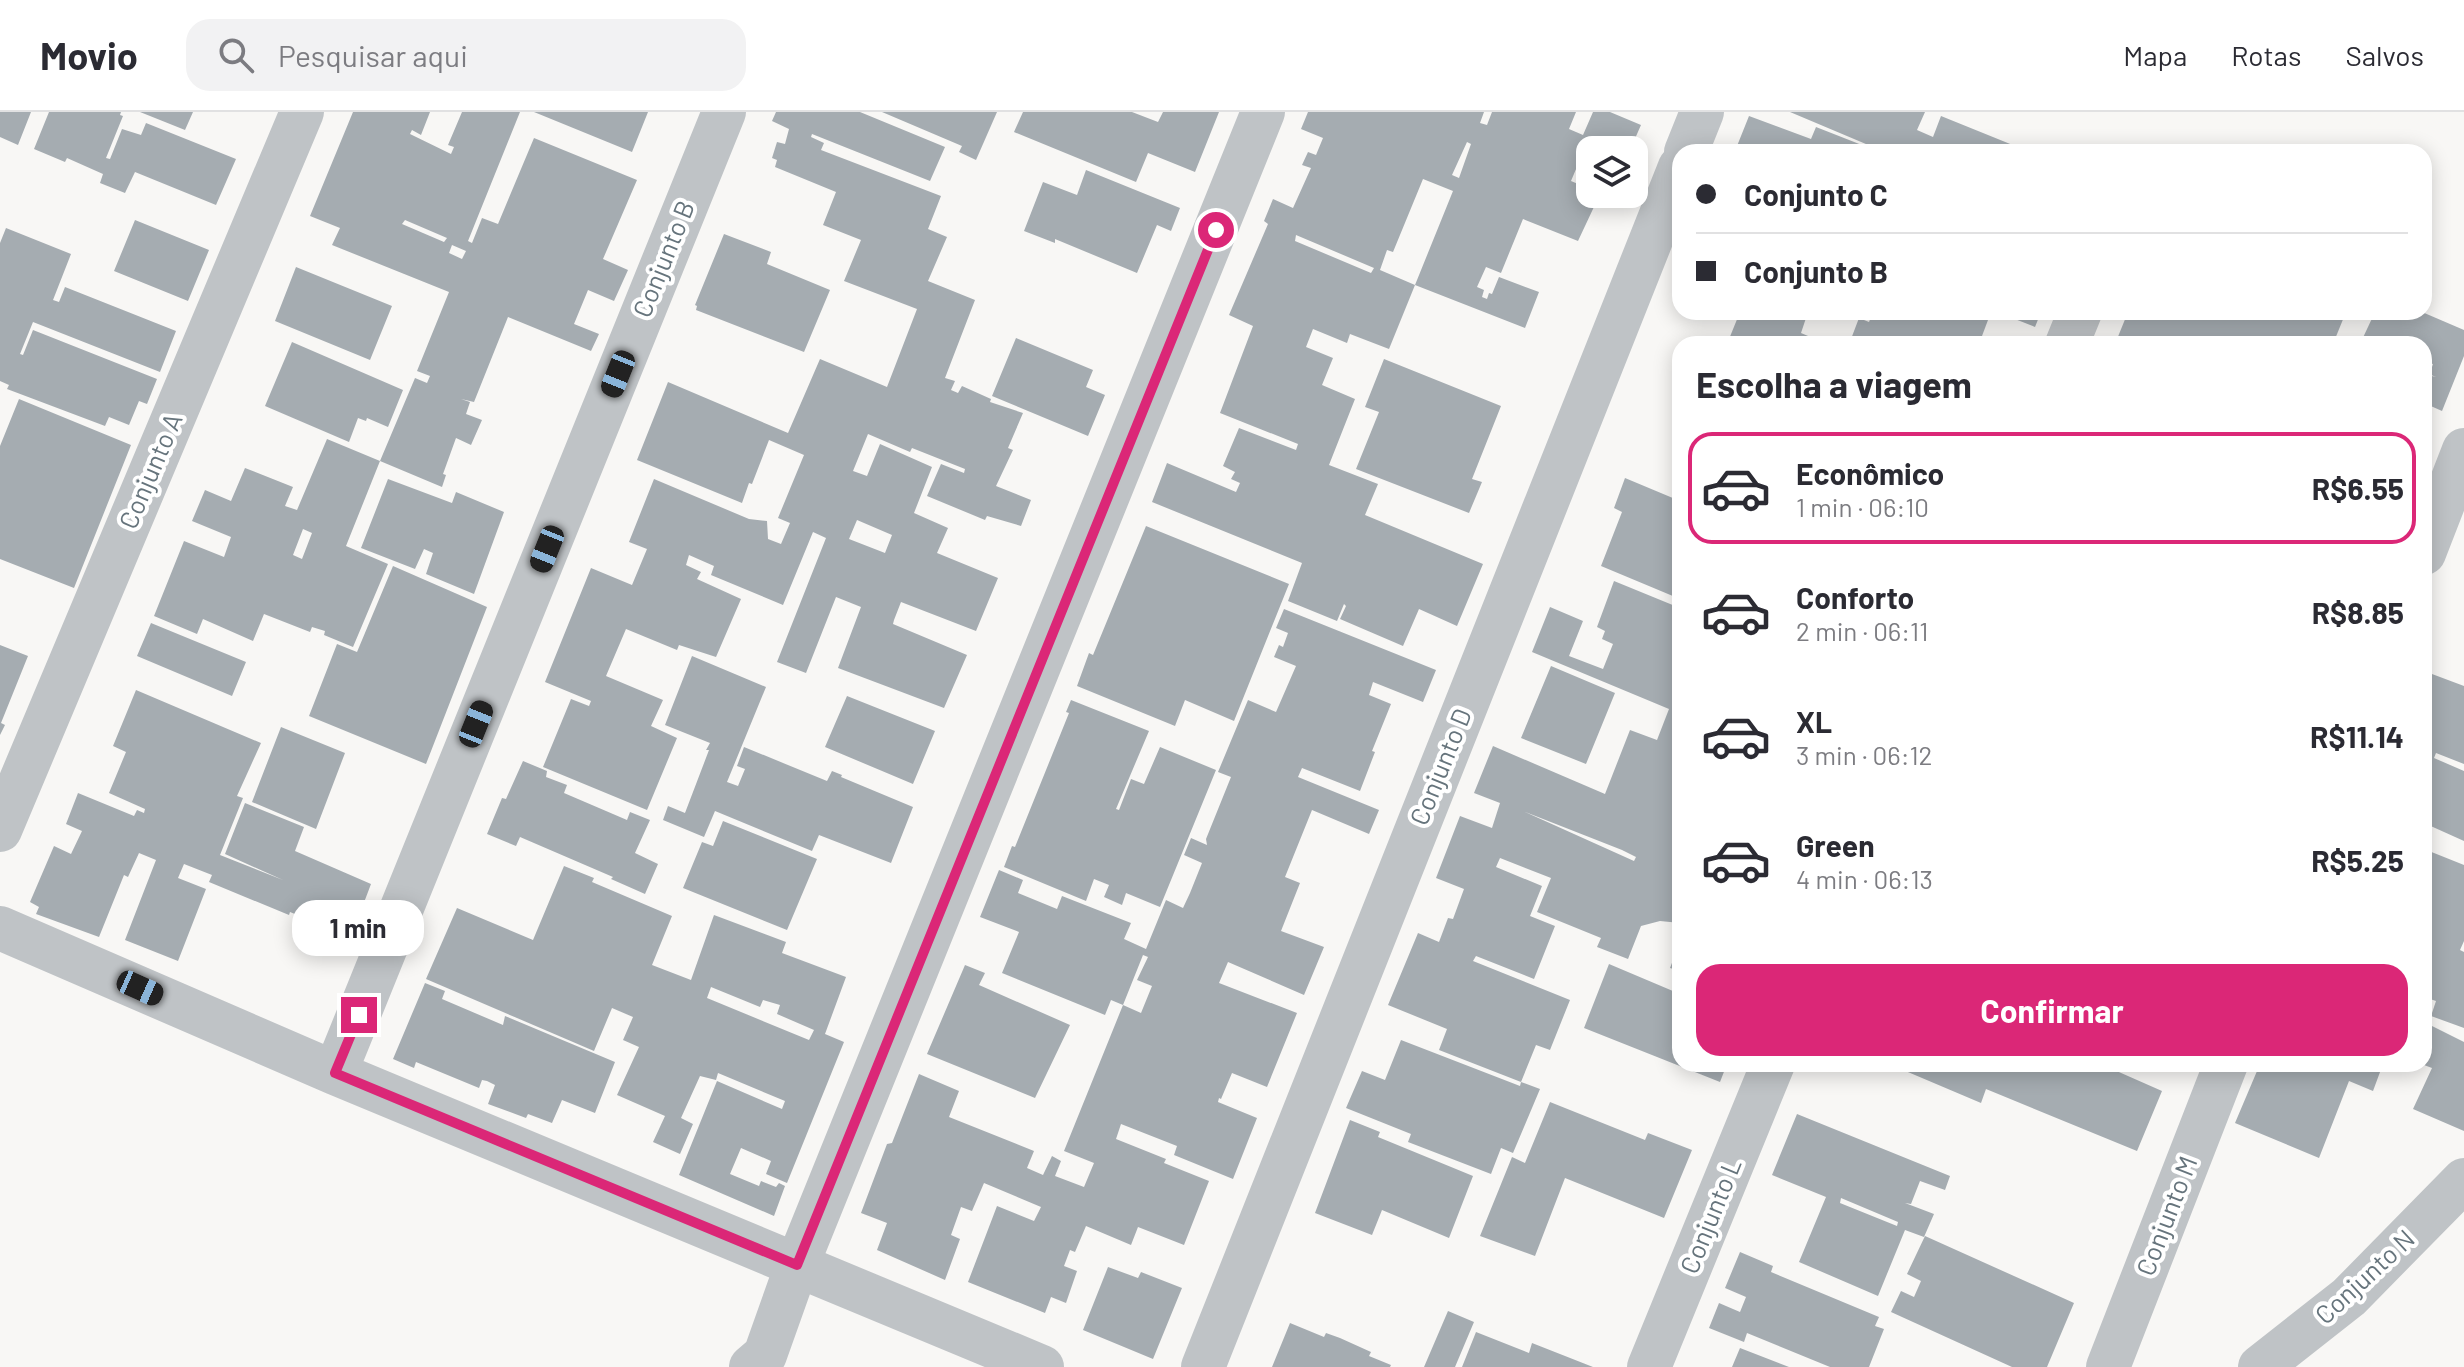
<!DOCTYPE html>
<html lang="pt">
<head>
<meta charset="utf-8">
<style>
	:root { --surface:#fff; --page:#f2f2f3; --text:#2b2b33; --muted:#7c7c81; --line:#e1e1e2; --accent:#db2777 }
	body { margin:0; font-family:Barlow,sans-serif; background:var(--page); color:var(--text); height:100vh; display:flex; flex-direction:column; font-size:30px; white-space:nowrap }
	* { box-sizing:border-box; margin:0 }
	p { font-size:26px; color:var(--muted) }
	.icon { flex:none; width:44px; height:44px; fill:none; stroke:currentColor; stroke-width:2; stroke-linecap:round; stroke-linejoin:round }
	.map { position:relative; flex:1; overflow:hidden }
	.side { position:absolute; left:1672px; top:224px; width:760px; height:736px; display:flex; flex-direction:column; background:var(--surface); border-radius:24px; box-shadow:0 4px 20px #0003 }
	.side>* { flex:none }
	.banner { position:absolute; left:1672px; top:32px; width:760px; height:176px; border-radius:24px; box-shadow:0 4px 20px #0003; display:grid; align-content:center; height:176px; padding:0 24px; background:var(--surface) }
	.tools { position:absolute; left:1576px; top:24px; display:grid; gap:16px }
	.tools a { display:grid; place-items:center; width:72px; height:72px; border-radius:16px; background:var(--surface); box-shadow:0 4px 20px #0003; font-size:40px }
	.end { position:absolute; width:36px; height:36px; margin:-18px; border:10px solid #db2777; background:#fff; box-shadow:0 0 0 4px #fff }
	.from { border-radius:50% }
	.bubble { position:absolute; height:56px; border-radius:24px; background:var(--surface); box-shadow:0 4px 20px #0003; font-size:26px; font-weight:700; line-height:56px; text-align:center }
	.car { position:absolute; width:24px; height:48px; margin:-24px -12px; border-radius:10px; box-shadow:0 0 6px 2px #0007; background:linear-gradient(#222 24%,#8ab4d8 0 40%,#222 0 76%,#8ab4d8 0 86%,#222 0) }
	.banner b { display:flex; align-items:center; gap:28px; height:76px; font-size:30px }
	.banner b+b { border-top:2px solid var(--line) }
	.banner i { width:20px; height:20px; background:var(--text) }
	ul { padding:0; list-style:none }
	li { display:flex; align-items:center; gap:24px; height:112px; margin:0 16px 12px; padding:0 8px; border:4px solid transparent; border-radius:24px }
	li div { flex:1 }
	li b { display:block; font-size:30px }
	li em { font-style:normal; font-weight:700 }
	li.on { border-color:var(--accent) }
	li>.icon { width:72px; height:72px; stroke-width:1.5 }
	h2 { padding:0 24px; font-size:36px; line-height:96px }
	.primary-button { display:flex; gap:16px; margin-top:auto; padding:16px 24px }
	.primary-button a { flex:1; height:92px; border-radius:24px; background:var(--accent); color:#fff; font-size:32px; font-weight:700; line-height:92px; text-align:center }
	header { display:flex; align-items:center; gap:48px; box-sizing:border-box; height:112px; padding:0 40px; background:var(--surface); border-bottom:2px solid var(--line) }
	header strong { font-size:38px }
	nav { display:flex; gap:44px; margin-inline-start:auto; font-size:28px }
	.search { width:560px; height:72px; background:var(--page); display:flex; align-items:center; gap:20px; box-sizing:border-box; padding:0 28px; border-radius:24px; color:var(--muted); font-size:30px }
	.map>svg:first-child { display:block }
	.building { fill:#a5acb1; fill-rule:evenodd }
	.lines { fill:none; stroke-linecap:round; stroke-linejoin:round }
	.street { stroke:#bfc3c6; stroke-width:44 }
	.route { stroke:#db2777; stroke-width:10 }
	.labels { text-anchor:middle; stroke-width:8; stroke-linejoin:round; paint-order:stroke }
	.street-label { font-size:26px; fill:#66747c; stroke:#fff }
</style>
</head>
<body>
<header>
<strong>Movio</strong>
<div class="search"><svg class="icon" aria-label="search" viewBox="0 0 24 24"><circle cx="10" cy="10" r="6"/><path d="M15 15l6 6"/></svg>Pesquisar aqui</div>
<nav><a>Mapa</a><a>Rotas</a><a>Salvos</a></nav>
</header>
<div class="map">
<svg width="2464" height="1255" viewBox="0 0 2464 1255">
	<rect width="100%" height="100%" fill="#f8f7f5"/>
	<path class="building" d="M0 0H31L18 33 0 25Z
		M49 0H121L120 3 123 4 106 46 110 47 122 17 141 23 146 11 236 47 216 93 135 60 125 81 100 71 103 62 67 46 65 50 34 37Z
		M140 0H193L185 18Z
		M353 0H430L421 23 412 18 410 22 451 42 454 35 448 33 462 0H520L468 129 472 131 482 106 498 112 534 26 637 68 603 147 628 158 614 189 588 178 574 212 599 222 591 239 508 205 474 290 461 287 470 290 466 302 482 308 471 333 456 326 443 362 446 363 442 375 380 349 415 266 427 271 430 264 417 259 449 180 332 133 340 116 310 104ZM405 108 447 126 444 130 402 112ZM452 133 466 139 462 147 449 141Z
		M534 0H648L632 40Z
		M776 0H860L945 35 930 69 812 22 811 25 824 31 821 38 941 84 928 117 947 125 928 169 975 188 945 266 955 269 951 278 958 281 962 274 991 287 990 290 1023 301 1008 336 1013 338 996 374 1031 388 1021 414 987 404 985 408 927 384 941 352 964 361 965 357 912 336 910 340 868 322 853 359 867 364 880 332 932 355 914 401 948 416 937 441 998 466 976 519 901 490 894 508 893 512 967 543 944 596 838 556 861 495 836 485 806 561 777 550 826 426 813 420 783 493 711 463 714 454 689 443 686 453 701 460 697 467 741 487 716 545 679 533 677 538 626 517 606 564 663 588 651 614 677 626 647 698 543 655 571 587 589 594 591 589 545 570 591 456 632 473 647 437 629 430 654 367 749 407 767 409 768 427 781 432 790 411 778 406 804 343 769 328 752 372 749 371 742 391 637 348 668 270 788 321 820 247 887 275 917 197 844 169 861 128 823 113 836 80 775 55 777 48 772 46 777 30 785 32 789 17 772 9ZM857 408 892 423 885 441 849 427Z
		M882 0H997L976 48 959 40 962 34Z
		M1023 0H1132L1158 10 1163 0H1219L1195 60 1148 41 1136 70 1014 20Z
		M1308 0H1484L1480 11 1487 13 1492 0H1576L1569 17 1583 23 1593 0H1610L1641 13 1630 38H1590V55L1579 50 1571 69 1590 77V82H1600L1578 129 1523 107 1501 161 1486 155 1477 175 1484 178 1482 185 1487 187 1489 181 1492 182 1499 165 1539 180 1525 216 1415 173 1453 79 1423 67 1393 140 1387 138 1380 158 1415 173 1389 237 1350 222 1347 231 1313 217 1306 235 1333 246 1322 273 1355 287 1329 353 1378 372 1365 403 1483 452 1457 514 1419 497 1403 534 1340 507 1346 494 1344 492 1337 509 1288 489 1302 451 1152 390 1167 351 1236 380 1240 371 1231 367 1235 360 1223 354 1239 316 1296 338 1298 332 1220 301 1253 214 1229 203 1268 112 1264 109 1273 87 1293 96 1311 56 1302 53 1308 40 1316 43 1323 26 1301 17ZM1467 30 1471 32 1459 66 1452 63ZM1296 123 1374 156 1371 161 1295 129Z
		M1790 0H1925L1917 18 1933 25 1941 4 2030 40H1935L1928 37 1926 40H1751L1737 34 1749 4 1811 27 1816 15 1872 37 1873 35Z
		M1086 58 1180 96 1171 119 1157 113 1137 161 1055 127V131L1024 119 1043 70 1077 83Z
		M135 108 209 138 188 189 114 159Z
		M6 116 71 142 53 188 59 190 65 175 176 219 160 260 33 210 20 242 23 243 33 218 157 267 147 292 139 289 129 313 109 305 105 314 7 277 9 273 0 269V131Z
		M724 122 771 140 767 152 830 178 804 240 696 198 697 194 695 193Z
		M296 155 392 194 370 248 275 209Z
		M1740 200H1808L1801 221 1827 232H1727Z
		M1873 200H1991L1979 232H1867L1851 227 1859 206 1869 210Z
		M1997 200H2041L2035 215Z
		M2128 200 2187 202 2188 200H2346L2333 232H2115Z
		M2375 200H2422L2464 218V244L2442 299 2424 291V262L2436 265 2424 260 2427 255 2431 258 2433 252 2429 251 2431 246 2424 243V232H2397L2379 224 2376 232H2360Z
		M1016 226 1093 258 1086 275 1105 283 1088 324 992 284Z
		M292 230 403 278 388 315 367 306 366 309 358 306 349 330 265 294Z
		M1384 247 1501 294 1472 367 1482 370 1469 401 1356 357 1379 300 1365 295Z
		M19 287 131 333 74 476 0 447V334Z
		M327 327 380 349 346 434 388 452 353 535 324 523 325 519 312 515 310 520 264 502 253 529 203 507 197 522 154 504 184 429 224 445 231 425 192 409 205 378 231 389 245 356 293 375 285 394 297 398ZM303 417 312 421 302 447 293 443Z
		M1625 366 1680 389V487L1601 454 1622 400 1614 396Z
		M388 367 452 391 456 380 504 400 474 482 426 462 433 441 424 437 415 457 361 436Z
		M1146 414 1289 472 1234 609 1185 588 1175 614 1077 574 1089 541 1093 543Z
		M393 454 487 495 426 652 309 604 337 532 357 540Z
		M1614 469 1680 496V811L1660 809 1641 814 1628 847 1597 835 1601 826 1537 800 1551 766 1500 746 1496 755 1542 774 1530 804 1555 814 1534 867 1476 844 1473 849 1570 888 1550 938 1536 933 1521 970 1540 977 1513 1041 1501 1036 1491 1062 1408 1030 1411 1022 1346 996 1362 959 1385 968 1401 928 1520 974 1521 970 1439 938 1447 917 1388 893 1418 821 1439 830 1448 806 1453 807 1464 777 1436 766 1460 704 1492 716 1500 691 1474 681 1493 634 1605 682 1630 618 1657 628 1669 597 1532 540 1550 495 1583 509 1569 544 1603 557 1613 532 1602 527 1605 519 1597 515ZM1523 699 1622 738 1636 745 1634 749Z
		M1284 497 1436 558 1423 590 1373 570 1369 583 1391 592 1372 639 1375 640 1360 679 1302 656 1298 665 1379 698 1369 722 1312 698 1285 765 1300 771 1281 819 1324 835 1304 883 1228 850 1219 871 1297 901 1267 975 1232 961 1221 987 1219 986 1218 990 1257 1006 1233 1067 1174 1043 1177 1034 1121 1012 1116 1027 1166 1047 1164 1051 1209 1069 1184 1133 1138 1115 1131 1133 1086 1114 1075 1140 1070 1138 1064 1154 1077 1159 1066 1191 1051 1185 1045 1201 968 1170 997 1094 1034 1109 1041 1095 984 1071 972 1099 961 1095 951 1123 960 1127 945 1168 877 1138 887 1111 861 1101 887 1032 892 1031 919 962 959 979 949 1005 1034 1039 1027 1056 1043 1063 1052 1044 1061 1049 1055 1064 1084 1075 1094 1051 1064 1039 1123 893 1141 901 1152 874 1137 868 1148 845 1143 843 1123 893 1111 888 1105 903 1002 861 1019 820 980 805 999 758 1023 768 1018 781 1057 797 1062 784 1131 811 1124 827 1146 837 1166 788 1183 796 1190 781 1202 751 1184 743 1191 726 1207 733 1206 727 1231 665 1218 660 1248 588 1276 600 1296 554 1274 545 1279 533 1283 535 1288 521 1276 516Z
		M151 511 246 550 232 584 137 544Z
		M0 533 28 544 1 611 5 613 0 623Z
		M692 544 766 575 727 670 738 674 745 657 737 654 744 635 827 669 832 659 842 663 841 665 913 695 891 751 819 723 812 739 715 699 704 725 663 708 668 694 685 701 709 638H706L710 631 665 613Z
		M1551 554 1615 581 1586 652 1521 626Z
		M2424 559 2464 574V652L2436 641 2434 646 2464 659V729L2424 711V655L2426 656 2430 645 2424 642Z
		M136 578 261 631 237 684 243 686 220 743 283 768 225 742 245 691 304 715 295 739 371 772 351 825 290 800 289 803 209 770 212 763 184 752 178 766 206 777 178 849 125 828 156 748 139 741 128 765 124 763 99 825 36 802 39 795 30 790 54 734 71 742 82 719 66 712 78 681 134 704 137 698 144 701 145 697 109 681 126 640 113 634Z
		M847 584 935 619 913 672 825 635Z
		M1071 588 1149 619 1116 697 1119 698 1131 667 1144 672 1160 635 1216 658 1160 795 1126 781 1122 793 1104 785 1109 773 1094 767 1086 789 1004 755 1012 734 1015 735 1069 601 1066 600Z
		M281 615 345 641 316 717 252 690Z
		M523 649 547 659 546 665 567 673 564 681 627 708 630 700 650 708 635 741 658 752 645 782 611 767 613 765 520 725 516 734 487 722 502 686 506 687Z
		M723 709 817 747 787 818 683 776 702 730 713 734Z
		M2424 737 2464 753V829L2460 838 2464 840V916L2431 904 2436 889 2424 885Z
		M564 754 594 766 592 770 672 804 652 853 691 868 714 803 786 830 782 841 846 865 825 922 844 930 787 1071 766 1062 771 1049 741 1036 730 1062 759 1074 761 1069 776 1075 779 1071 785 1074 774 1104 679 1063 717 969 782 997 785 989 718 961 716 968 700 964 681 1006 693 1012 680 1042 653 1030 665 1004 617 983 639 935 623 928 633 905 612 896 594 939 426 867 457 796 533 828ZM711 875 760 895 763 888 780 893 777 902 814 918 809 928 707 886Z
		M1680 830V859L1670 856Z
		M1609 852 1680 882V952H1727L1720 970 1584 916Z
		M965 853 985 861 979 873 1070 913 1035 986 927 942Z
		M425 871 445 879 442 887 503 913 505 904 615 950 595 1001 562 988 552 1011 528 1002 526 1006 488 992 495 973 487 969 482 968 479 976 416 950 414 956 393 947Z
		M2424 910 2464 930V1019L2413 997 2432 956 2424 953Z
		M1889 952H1984L1995 956 1996 952H2081L2100 960 2103 953 2162 979 2137 1039 1986 977 1981 991Z
		M2260 952H2383L2373 979 2349 969 2319 1046 2235 1011Z
		M1550 990 1645 1028 1648 1021 1692 1038 1664 1106 1565 1066 1535 1144 1480 1124 1512 1045 1525 1051Z
		M1797 1002 1950 1064 1945 1078 1920 1069 1911 1092 1905 1091 1934 1102 1924 1125 1905 1118 1878 1184 1799 1150 1826 1085 1772 1063ZM1841 1086 1898 1110 1897 1114 1840 1091Z
		M1350 1008 1380 1020 1378 1025 1473 1064 1449 1126 1382 1098 1372 1123 1315 1101Z
		M1925 1124 2074 1191 2047 1255H2012L1891 1200 1901 1179 1914 1185 1921 1169 1907 1162Z
		M1740 1140 1773 1154 1771 1160 1879 1205 1875 1214 1884 1217 1869 1255H1830L1747 1221 1744 1230 1709 1216 1719 1191 1740 1200 1746 1185 1725 1176Z
		M1108 1155 1138 1166 1141 1160 1182 1176 1153 1247 1083 1218Z
		M1448 1199 1474 1210 1455 1255H1424Z
		M1290 1211 1324 1225 1326 1221 1340 1226 1371 1240 1369 1244 1391 1253 1390 1255H1272Z
		M1476 1220 1529 1241 1532 1231 1593 1255H1462Z
		M1740 1236 1789 1255H1732Z"/>
	<g class="lines">
		<path class="street" d="M1686 40 1702 0
			M2067 232 2080 200
			M2424 441 2464 338
			M0 718 302 0
			M0 816 335 961 1042 1255
			M335 961 724 0
			M751 1255 765 1243 797 1153 1263 0
			M1203 1255 1680 55
			M1649 1255 1773 952
			M2108 1255 2226 952
			M2260 1255 2349 1185 2464 1068"/>
	</g>
	<g class="lines">
		<path class="route" d="M359 903 335 961 797 1153 1216 118"/>
	</g>
	<g class="labels">
		<g class="street-label">
			<text transform="translate(664 147) rotate(-68)" y="9">Conjunto B</text>
			<text transform="translate(151 359) rotate(-67)" y="9">Conjunto A</text>
			<text transform="translate(1441 655) rotate(-68)" y="9">Conjunto D</text>
			<text transform="translate(1711 1104) rotate(-68)" y="9">Conjunto L</text>
			<text transform="translate(2167 1104) rotate(-69)" y="9">Conjunto M</text>
			<text transform="translate(2365 1165) rotate(-43)" y="9">Conjunto N</text>
		</g>
	</g>
</svg>
<div class="tools">
<a><svg class="icon" aria-label="layers" viewBox="0 0 24 24"><path d="M12 4l9 5-9 5-9-5zM3 14l9 5 9-5"/></svg></a>
</div>
<i class="end from" style="left:1216px;top:118px"></i>
<i class="end" style="left:359px;top:903px"></i>
<div class="bubble" style="left:292px;top:788px;width:132px">1 min</div>
<i class="car" style="left:618px;top:262px;rotate:202deg"></i>
<i class="car" style="left:547px;top:437px;rotate:202deg"></i>
<i class="car" style="left:476px;top:612px;rotate:22deg"></i>
<i class="car" style="left:140px;top:876px;rotate:114deg"></i>
<div class="banner">
<b><i class="from"></i>Conjunto C</b>
<b><i></i>Conjunto B</b>
</div>
<section class="side">
<h2>Escolha a viagem</h2>
<ul>
<li class="on"><svg class="icon" aria-label="car" viewBox="0 0 24 24"><path d="M5 17H2v-5l4-1 3-4h7l3 4 3 1v5h-3M9 17h6M6 11h13"/><circle cx="7" cy="17" r="2"/><circle cx="17" cy="17" r="2"/></svg><div><b>Econômico</b><p>1 min · 06:10</p></div><em>R$6.55</em></li>
<li><svg class="icon" aria-label="car" viewBox="0 0 24 24"><path d="M5 17H2v-5l4-1 3-4h7l3 4 3 1v5h-3M9 17h6M6 11h13"/><circle cx="7" cy="17" r="2"/><circle cx="17" cy="17" r="2"/></svg><div><b>Conforto</b><p>2 min · 06:11</p></div><em>R$8.85</em></li>
<li><svg class="icon" aria-label="car" viewBox="0 0 24 24"><path d="M5 17H2v-5l4-1 3-4h7l3 4 3 1v5h-3M9 17h6M6 11h13"/><circle cx="7" cy="17" r="2"/><circle cx="17" cy="17" r="2"/></svg><div><b>XL</b><p>3 min · 06:12</p></div><em>R$11.14</em></li>
<li><svg class="icon" aria-label="car" viewBox="0 0 24 24"><path d="M5 17H2v-5l4-1 3-4h7l3 4 3 1v5h-3M9 17h6M6 11h13"/><circle cx="7" cy="17" r="2"/><circle cx="17" cy="17" r="2"/></svg><div><b>Green</b><p>4 min · 06:13</p></div><em>R$5.25</em></li>
</ul>
<div class="primary-button"><a>Confirmar</a></div>
</section>
</div>
</body>
</html>
